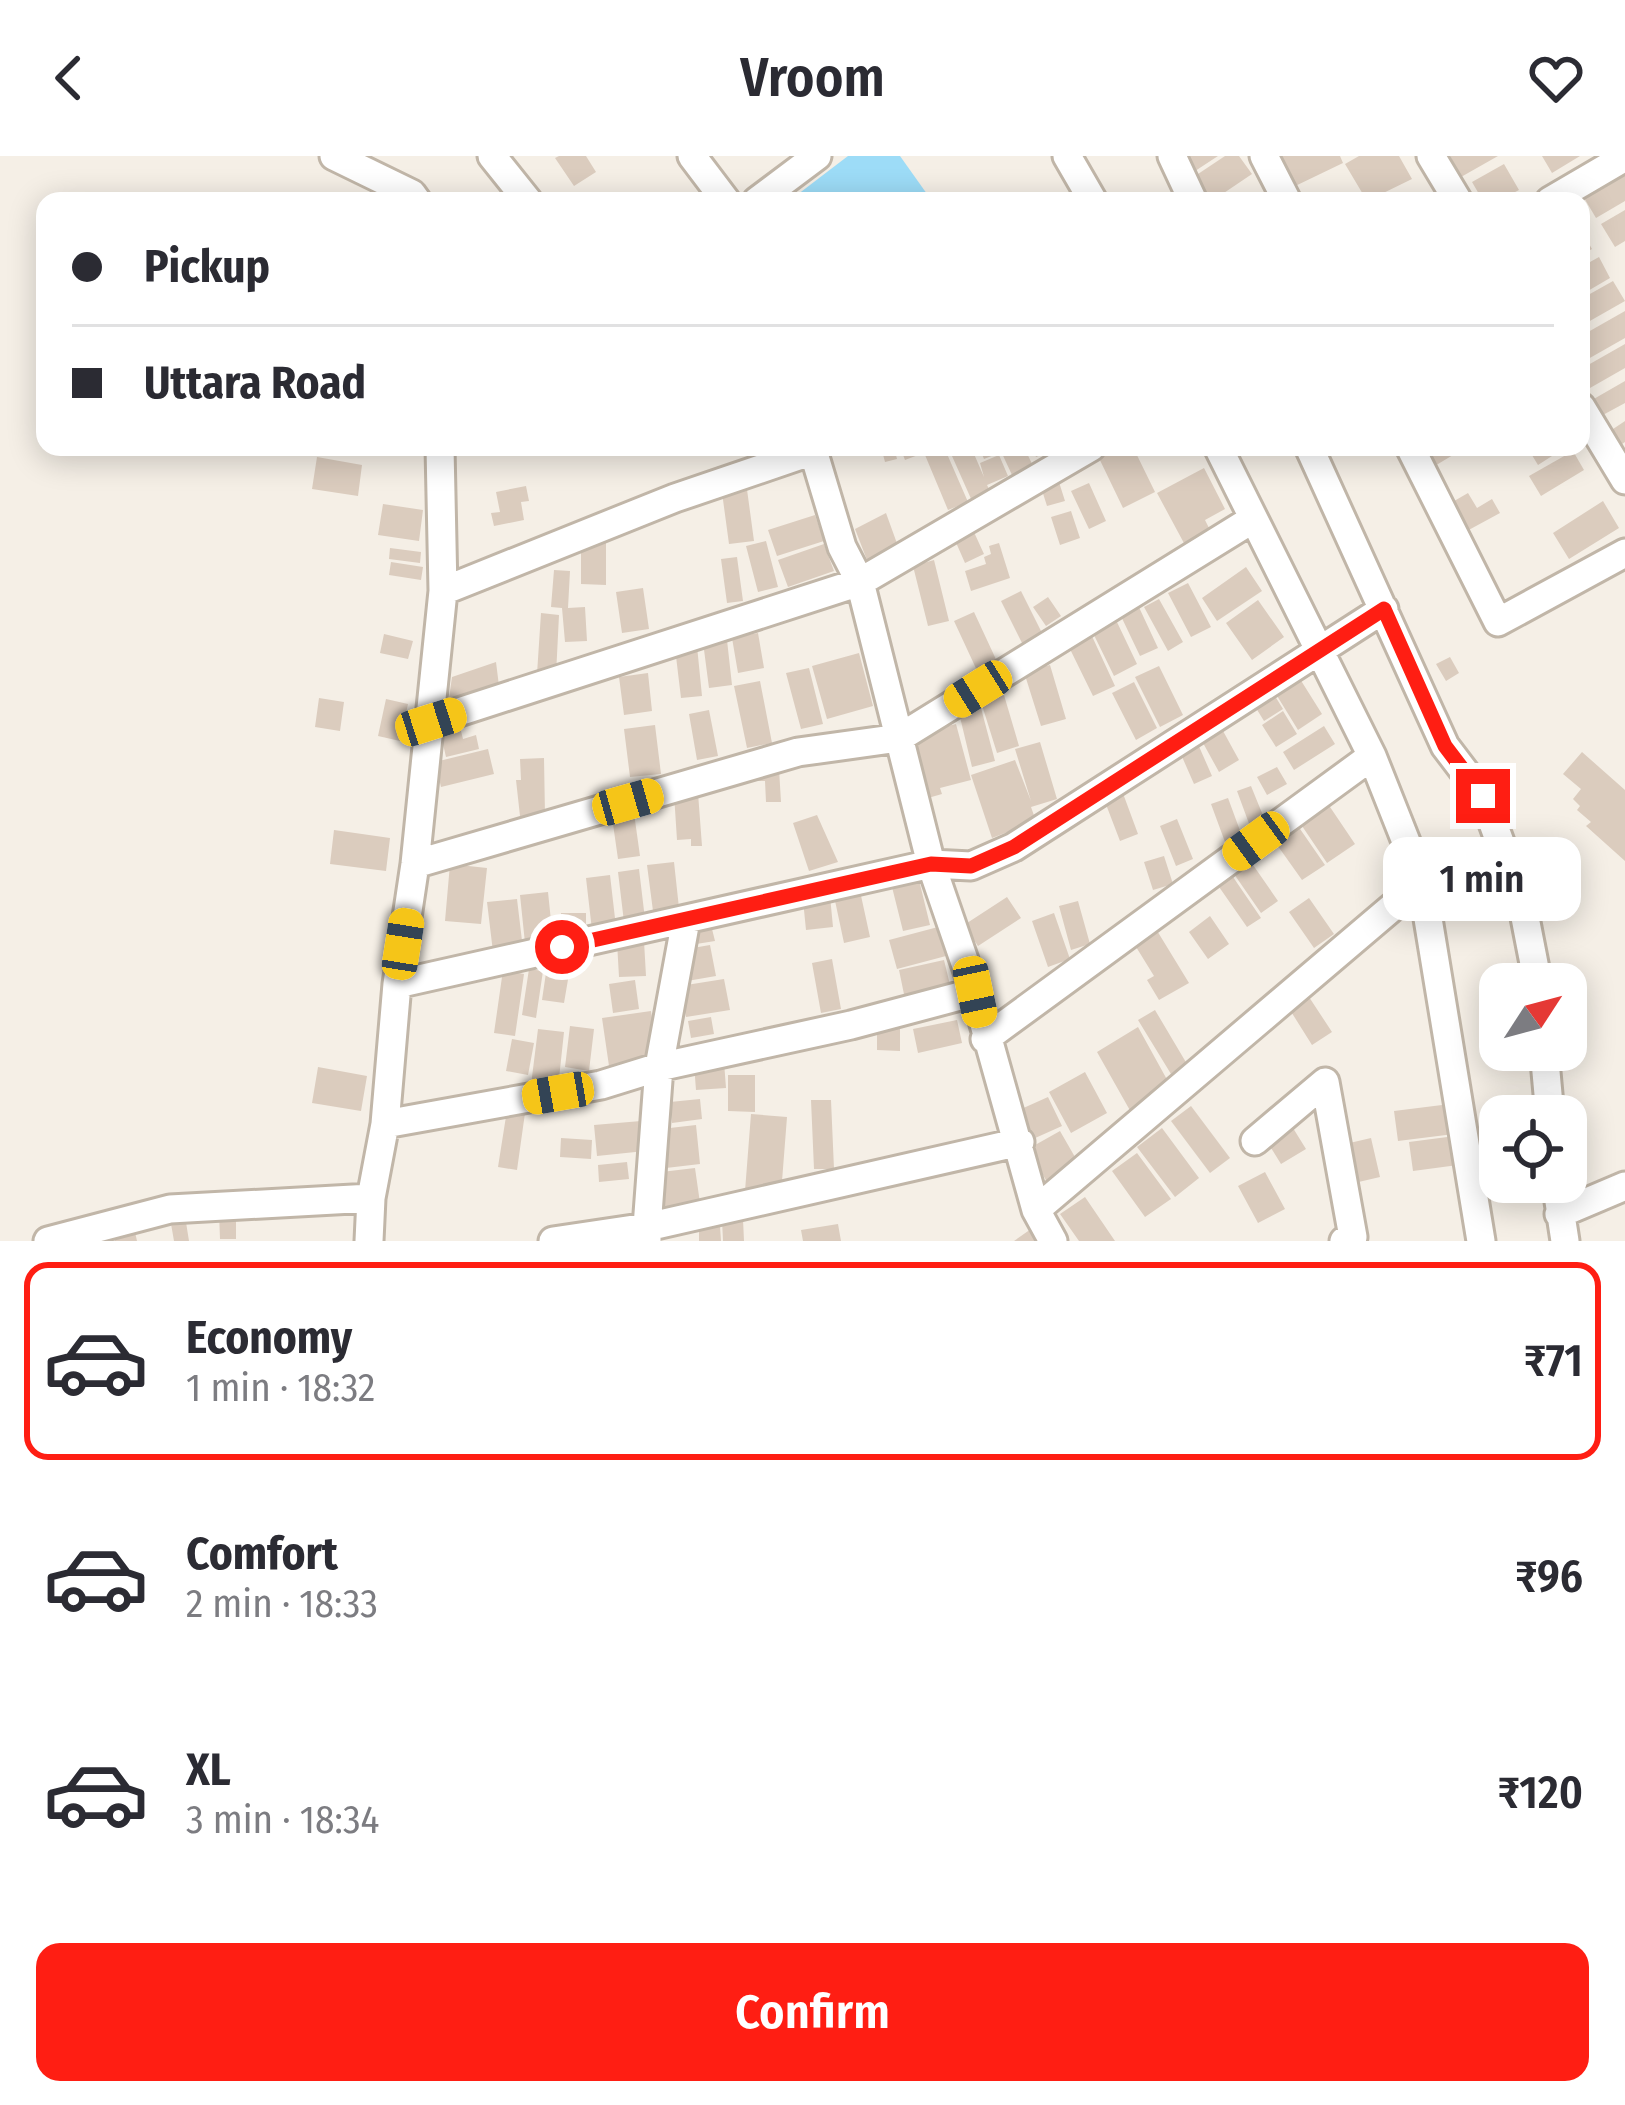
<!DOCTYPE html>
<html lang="en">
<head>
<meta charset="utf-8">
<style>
	:root { --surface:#fff; --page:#f7f7f7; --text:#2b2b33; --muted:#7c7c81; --line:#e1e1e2; --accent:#ff1e13 }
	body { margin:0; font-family:"Fira Sans Condensed",sans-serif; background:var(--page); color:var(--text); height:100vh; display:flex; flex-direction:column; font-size:45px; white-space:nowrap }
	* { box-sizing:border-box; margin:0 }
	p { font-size:39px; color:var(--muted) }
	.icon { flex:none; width:66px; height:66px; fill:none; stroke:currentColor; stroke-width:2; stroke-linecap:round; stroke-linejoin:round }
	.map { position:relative; height:1085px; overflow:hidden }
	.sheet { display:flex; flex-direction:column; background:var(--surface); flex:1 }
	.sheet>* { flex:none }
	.guide { position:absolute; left:36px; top:36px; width:1554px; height:264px; border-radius:24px; box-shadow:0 6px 30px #0003; display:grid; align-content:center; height:264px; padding:0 36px; background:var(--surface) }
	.needle { width:78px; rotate:54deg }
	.buttons { position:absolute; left:1479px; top:807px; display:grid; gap:24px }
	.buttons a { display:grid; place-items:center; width:108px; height:108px; border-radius:24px; background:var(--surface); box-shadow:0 6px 30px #0003; font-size:60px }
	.end { position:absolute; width:54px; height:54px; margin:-27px; border:15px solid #ff1e13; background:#fff; box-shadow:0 0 0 6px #fff }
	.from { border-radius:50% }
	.bubble { position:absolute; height:84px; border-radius:24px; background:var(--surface); box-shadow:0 6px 30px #0003; font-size:39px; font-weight:600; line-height:84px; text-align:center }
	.car { position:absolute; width:36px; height:72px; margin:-36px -18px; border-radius:15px; box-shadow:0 0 9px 3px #0007; background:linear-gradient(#f5c518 24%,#345 0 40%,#f5c518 0 76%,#345 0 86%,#f5c518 0) }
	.guide b { display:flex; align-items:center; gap:42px; height:114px; font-size:45px }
	.guide b+b { border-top:3px solid var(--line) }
	.guide i { width:30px; height:30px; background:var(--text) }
	ul { padding:21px 0 0; list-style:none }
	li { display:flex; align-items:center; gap:36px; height:198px; margin:0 24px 18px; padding:0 12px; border:6px solid transparent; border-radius:24px }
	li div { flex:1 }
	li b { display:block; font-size:45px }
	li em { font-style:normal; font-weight:600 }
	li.selected { border-color:var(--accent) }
	li>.icon { width:108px; height:108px; stroke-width:1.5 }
	.button { display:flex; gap:24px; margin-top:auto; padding:24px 36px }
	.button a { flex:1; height:138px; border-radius:24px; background:var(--accent); color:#fff; font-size:48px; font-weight:600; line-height:138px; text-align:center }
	header { display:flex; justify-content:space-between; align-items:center; height:156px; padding:0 36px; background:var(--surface); font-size:54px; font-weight:600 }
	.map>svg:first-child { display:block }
	.water { fill:#9ddcf7 }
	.building { fill:#dbccbe }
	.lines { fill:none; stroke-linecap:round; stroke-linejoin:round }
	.minor-casing { stroke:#c1b6a8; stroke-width:33 }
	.minor { stroke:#fff; stroke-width:27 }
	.route { stroke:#ff1e13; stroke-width:15 }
</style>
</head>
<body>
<header><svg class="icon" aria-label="back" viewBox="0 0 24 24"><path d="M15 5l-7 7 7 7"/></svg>Vroom<svg class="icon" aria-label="heart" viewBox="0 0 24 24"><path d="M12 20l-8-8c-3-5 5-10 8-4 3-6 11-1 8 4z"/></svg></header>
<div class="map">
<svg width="1625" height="1085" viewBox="0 0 1625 1085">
	<rect width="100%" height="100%" fill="#f5efe6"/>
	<path class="water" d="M848 0H900L932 45H789Z"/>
	<path class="building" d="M559 0H586L596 16 574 30 555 2Z
		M1176 0H1218L1189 19Z
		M1225 0H1239L1252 18 1212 45H1203L1189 24Z
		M1273 0H1340L1343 7 1289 33Z
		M1359 0H1399L1412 23 1367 45 1345 8Z
		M1450 0H1498L1461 21Z
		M1542 0H1580L1552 17Z
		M1618 6 1625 17V45L1596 62 1577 30Z
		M1504 8 1519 34 1498 45H1483L1472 26Z
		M1625 54V85L1615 91 1601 68Z
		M1581 74 1592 93 1581 99Z
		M1599 101 1610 122 1581 139V111Z
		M1613 125 1625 145 1581 170V143Z
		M1625 155V182L1581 207V180Z
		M1625 188V212L1590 232 1581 213Z
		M1625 225V247L1601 260 1592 244Z
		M1625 265V286L1619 290 1610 275Z
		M226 291H276V296L226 298Z
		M881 291H894L897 303 885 306Z
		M900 291H924L926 296 905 304Z
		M944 291 968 346 948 354 925 299Z
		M948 291H971L984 321 980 307 999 299 1008 320 987 329 991 337 972 345Z
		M979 291H997L999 297 984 303Z
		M999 291H1024L1033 310 1012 319Z
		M1032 291H1059L1036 301Z
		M1112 291H1133L1155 336 1123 352 1097 298Z
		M1421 291H1455L1458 296 1433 311Z
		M1527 291H1566L1538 309Z
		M1573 295 1584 314 1541 340 1529 320Z
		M317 301 362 309 358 340 312 333Z
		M1204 312 1225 353 1205 364 1211 376 1185 389 1157 337Z
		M1058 323 1065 345 1047 350 1040 328Z
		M746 326 754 385 729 388 721 329Z
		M1089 327 1106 365 1089 373 1071 335Z
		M526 330 529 345 521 346 524 364 494 370 491 357 500 356 496 336Z
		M1468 337 1477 352 1492 343 1500 357 1465 376 1449 348Z
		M1603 345 1619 372 1569 403 1553 377Z
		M383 348 423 354 419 385 378 379Z
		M1071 355 1080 382 1060 389 1051 361Z
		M886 357 899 393 867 404 855 373Z
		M815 359 824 385 777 400 768 374Z
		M973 374 984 398 965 407 954 382Z
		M766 385 778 431 758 436 746 390Z
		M581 386H606V429L581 428Z
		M999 387 1010 422 971 435 965 415 986 408 984 401 991 398 989 390Z
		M824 388 834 415 788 431 778 404Z
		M390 392 421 396 420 407 389 403Z
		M737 401 743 445 727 447 721 403Z
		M934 404 949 465 928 470 913 410Z
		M391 406 423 411 421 424 389 419Z
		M1246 411 1262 435 1217 465 1202 442Z
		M554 414 570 415 568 452 585 451 587 485 565 486 562 452 551 451Z
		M1188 427 1211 471 1191 481 1168 437Z
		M643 432 649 473 622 477 616 436Z
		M1021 435 1045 483 1025 493 1001 445Z
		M1048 441 1061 460 1046 470 1033 451Z
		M1159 443 1183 486 1168 495 1144 451Z
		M1258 444 1284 481 1252 504 1226 467Z
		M1137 447 1158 492 1140 500 1119 456Z
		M974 456 1000 512 980 521 954 465Z
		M541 457 559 459 556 519 537 518Z
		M1116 464 1137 508 1114 520 1092 475Z
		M758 477 764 512 738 517 732 482Z
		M384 478 413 485 408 503 380 497Z
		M1091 478 1115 530 1093 540 1068 489Z
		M727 484 732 529 709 532 703 486Z
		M697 490 702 540 681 542 675 492Z
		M859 497 873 550 827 563 812 510Z
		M1450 501 1459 517 1446 525 1436 508Z
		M496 506 500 538 448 549 452 521Z
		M1050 509 1066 563 1041 570 1024 516Z
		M1159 510 1183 559 1160 571 1135 521Z
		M809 512 823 568 801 573 786 517Z
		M1295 515 1322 558 1298 574 1271 530Z
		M648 517 652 555 624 559 619 521Z
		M760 525 772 587 747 592 734 530Z
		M1134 526 1157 572 1136 584 1112 537Z
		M1270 532 1283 553 1264 565 1251 544Z
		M1004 539 1019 590 997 597 981 546Z
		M319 542 344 546 340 575 315 571Z
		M386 543 408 548 400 585 378 580Z
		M981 552 995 605 972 611 959 557Z
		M709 554 718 600 697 604 689 558Z
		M1283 555 1297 578 1276 591 1262 569Z
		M1217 564 1239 604 1219 616 1197 576Z
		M956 568 971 624 940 632 942 638 928 642 912 579Z
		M655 569 661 618 630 621 624 573Z
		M1324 570 1335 588 1294 614 1283 596Z
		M460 571 463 583 476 579 479 593 446 601 440 575Z
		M1194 579 1212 620 1194 628 1176 587Z
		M1040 586 1057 643 1031 651 1036 665 992 682 971 619 1015 604 1031 645 1015 593Z
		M488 593 494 618 441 631 435 606Z
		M1582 596 1625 634V705L1586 670 1591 666 1577 654 1580 650 1573 643 1581 633 1563 618Z
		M544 602 545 659 520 660 516 624H521L520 603Z
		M1277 611 1287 628 1267 639 1257 621Z
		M779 613 781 646H766L765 625H758L757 614Z
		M1251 630 1266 667 1251 673 1237 635Z
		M1121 632 1138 678 1120 685 1102 638Z
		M698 637 702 690H691V683L677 684 674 638Z
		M1228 642 1242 680 1225 686 1211 648Z
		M1328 648 1355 688 1327 707 1300 667Z
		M634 657 640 700 618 703 612 661Z
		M817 659 838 706 809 715 793 667Z
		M1177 663 1193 703 1176 710 1160 670Z
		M1298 670 1325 709 1302 724 1275 686Z
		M334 674 390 682 386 715 330 708Z
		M1164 700 1173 728 1153 734 1144 706Z
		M674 706 679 752 653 755 647 709Z
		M1251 706 1278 745 1261 757 1234 718Z
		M450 708 487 712 481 768 445 765Z
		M639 713 645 763 624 766 618 716Z
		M1231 718 1261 762 1247 771 1217 728Z
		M610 719 616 771 592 774 586 722Z
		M918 720 930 769 903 775 891 727Z
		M860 735 870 781 844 787 834 740Z
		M548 736 553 784 525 787 520 739Z
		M830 740 833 771 806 774 803 744Z
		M1007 741 1021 762 978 790 964 769Z
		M1309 742 1334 778 1314 792 1289 756Z
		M517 743 523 793 493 796 487 746Z
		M1078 745 1090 788 1071 794 1059 750Z
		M561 757H586V779L561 778Z
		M1054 757 1070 803 1048 811 1032 765Z
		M1210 760 1229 788 1208 803 1189 776Z
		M711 769 715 785 690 789 687 773Z
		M938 771 946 800 897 813 889 784Z
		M1156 773 1189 827 1159 844 1147 824 1154 820 1133 786Z
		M644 785 646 820 619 821 617 786Z
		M710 789 716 820 687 825 681 794Z
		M548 803 571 806 564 847 542 844Z
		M832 803 841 853 821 857 812 807Z
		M944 804 951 833 905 843 899 814Z
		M529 813 543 815 536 862 522 859Z
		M503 814 524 818 515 880 494 877Z
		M724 823 730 854 686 861 680 830Z
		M635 824 639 853 613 857 609 828Z
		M1309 841 1332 876 1312 889 1290 854Z
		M1155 854 1187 908 1171 918 1138 864Z
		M651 855 658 903 609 910 602 862Z
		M711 861 714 878 691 882 688 865Z
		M957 864 962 887 918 897 913 873Z
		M877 869H900V895L877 894Z
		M570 870 594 873 589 915 565 911Z
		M1138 871 1170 929 1132 958 1097 896Z
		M538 873 564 876 558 932 531 929Z
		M512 883 534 887 528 919 506 915Z
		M724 906 726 932 696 934 694 908Z
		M318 911 367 920 361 955 312 947Z
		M1085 916 1107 957 1071 977 1049 936Z
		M728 919H755V956L728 955Z
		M1048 941 1062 970 1033 983 1019 954Z
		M700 943 702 963 672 967 670 946Z
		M811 944H831L834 1013H814Z
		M1450 948 1454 978 1398 985 1394 955Z
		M1191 950 1230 1002 1210 1017 1171 965Z
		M507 954 525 957 517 1014 498 1011Z
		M751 958 787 961 781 1038 745 1035Z
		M1288 964 1306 993 1281 1008 1263 979Z
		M641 965 645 995 597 1000 594 969Z
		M696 969 700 1008 666 1012 661 973Z
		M1162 972 1199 1022 1175 1041 1137 991Z
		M1060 975 1079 1008 1047 1026 1028 993Z
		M1455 980 1458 1009 1413 1015 1409 986Z
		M561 982 592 984 591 1003 560 1001Z
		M1371 982 1380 1021 1350 1028 1341 989Z
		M1137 997 1171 1043 1145 1061 1112 1015Z
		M627 1006 629 1023 599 1026 598 1009Z
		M695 1012 700 1047 658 1052 653 1017Z
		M1265 1016 1285 1053 1258 1067 1238 1030Z
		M1085 1041 1115 1085H1079L1060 1058Z
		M219 1056H236V1083H220Z
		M185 1060 189 1085H174L170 1062Z
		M743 1063 744 1085H723L722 1064Z
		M838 1068 841 1085H803L801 1074Z
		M720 1070 721 1085H699V1071Z
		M1031 1073 1039 1085H1014Z
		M135 1076 137 1085H115L114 1080Z"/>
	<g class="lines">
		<defs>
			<path id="minor" d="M334 0 412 38 417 45
				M492 0 528 45
				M692 0 726 45
				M1067 0 1093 45
				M1172 0 1193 45
				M1264 0 1287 45
				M1431 0 1458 45
				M757 45 817 0
				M1550 45 1625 1
				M1581 251 1625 324
				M812 291 842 391 860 426 931 708 975 836 1036 1054 1053 1085
				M1218 291 1372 600 1422 726 1481 1085
				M1309 291 1445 590 1483 640 1522 746 1538 828
				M1410 291 1498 466 1625 397
				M443 435 675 342 813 295
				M431 565 860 426 1091 291
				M415 708 798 596 899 582 1253 363
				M686 764 659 911 647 1071 1020 986
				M397 828 931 708 971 710 1014 691 1384 453
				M985 883 1372 600
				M1544 894 1550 960
				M385 968 601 929 659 911 851 869 975 836
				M1255 985 1325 926 1353 1081 1344 1085
				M1556 1026 1565 1085
				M1036 1054 1422 726
				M1559 1058 1625 1030
				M48 1085 170 1053 371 1042
				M369 1085 371 1042 385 968 397 828 415 708 443 435 440 291
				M553 1085 647 1071V1085"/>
		</defs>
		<use href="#minor" class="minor-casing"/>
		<use href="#minor" class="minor"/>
	</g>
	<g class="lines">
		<path class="route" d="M562 791 931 708 971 710 1014 691 1384 453 1445 590 1483 640"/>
	</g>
</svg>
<div class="buttons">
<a><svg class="needle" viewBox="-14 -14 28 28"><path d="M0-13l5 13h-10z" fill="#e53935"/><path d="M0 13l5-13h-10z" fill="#7c7c81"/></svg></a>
<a><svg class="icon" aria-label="locate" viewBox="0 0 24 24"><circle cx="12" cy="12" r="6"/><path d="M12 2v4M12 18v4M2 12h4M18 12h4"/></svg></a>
</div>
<i class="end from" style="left:562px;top:791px"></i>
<i class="end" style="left:1483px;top:640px"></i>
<div class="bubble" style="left:1383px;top:681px;width:198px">1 min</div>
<i class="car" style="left:978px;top:533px;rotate:238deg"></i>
<i class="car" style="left:431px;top:566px;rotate:72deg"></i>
<i class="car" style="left:628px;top:646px;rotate:74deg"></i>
<i class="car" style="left:1256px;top:685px;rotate:234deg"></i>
<i class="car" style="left:403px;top:788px;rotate:9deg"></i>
<i class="car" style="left:975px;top:836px;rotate:168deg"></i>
<i class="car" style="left:558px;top:937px;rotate:260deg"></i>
<div class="guide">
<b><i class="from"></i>Pickup</b>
<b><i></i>Uttara Road</b>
</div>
</div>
<section class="sheet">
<ul>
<li class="selected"><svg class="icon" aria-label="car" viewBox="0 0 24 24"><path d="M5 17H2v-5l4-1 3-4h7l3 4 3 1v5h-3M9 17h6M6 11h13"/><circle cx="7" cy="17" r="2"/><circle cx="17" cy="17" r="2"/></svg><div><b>Economy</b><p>1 min · 18:32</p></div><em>₹71</em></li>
<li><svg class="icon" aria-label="car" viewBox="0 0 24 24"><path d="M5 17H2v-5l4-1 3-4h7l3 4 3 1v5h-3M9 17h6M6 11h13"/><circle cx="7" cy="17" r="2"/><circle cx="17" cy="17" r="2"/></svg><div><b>Comfort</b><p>2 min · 18:33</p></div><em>₹96</em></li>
<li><svg class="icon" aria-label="car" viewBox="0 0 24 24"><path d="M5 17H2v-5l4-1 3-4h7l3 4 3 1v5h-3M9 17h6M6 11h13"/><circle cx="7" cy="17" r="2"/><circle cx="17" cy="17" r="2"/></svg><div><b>XL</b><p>3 min · 18:34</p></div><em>₹120</em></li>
</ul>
<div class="button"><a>Confirm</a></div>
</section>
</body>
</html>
